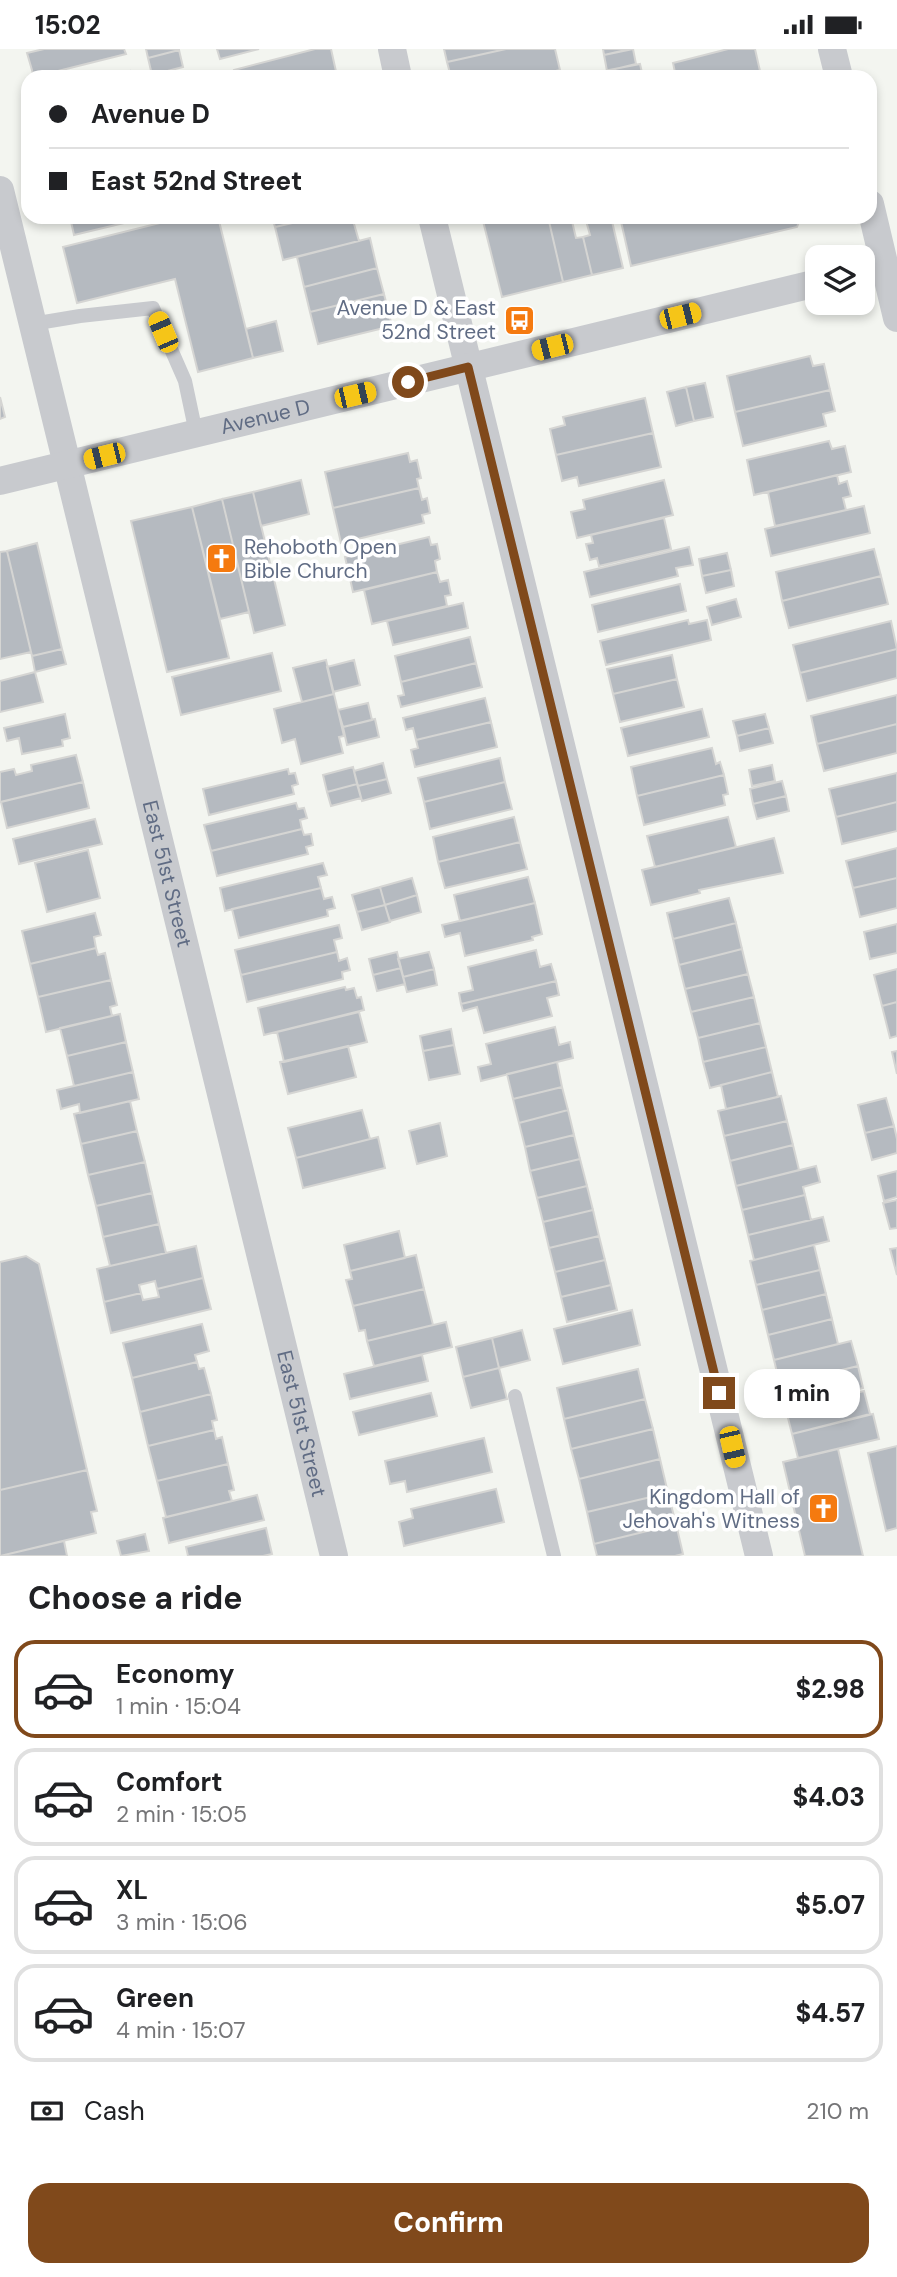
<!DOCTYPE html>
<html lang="en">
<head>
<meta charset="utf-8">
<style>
	:root { --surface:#fff; --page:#f2f2f2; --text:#202124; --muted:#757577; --line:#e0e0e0; --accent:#80491b }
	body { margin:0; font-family:"DM Sans",sans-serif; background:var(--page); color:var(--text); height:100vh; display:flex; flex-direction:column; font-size:26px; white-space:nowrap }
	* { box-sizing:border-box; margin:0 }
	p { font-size:23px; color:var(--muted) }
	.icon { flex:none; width:38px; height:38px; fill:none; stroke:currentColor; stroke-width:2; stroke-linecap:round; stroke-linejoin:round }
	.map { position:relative; height:1507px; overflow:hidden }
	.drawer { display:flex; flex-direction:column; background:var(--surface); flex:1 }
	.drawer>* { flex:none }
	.banner { position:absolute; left:21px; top:21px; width:856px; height:154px; border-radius:21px; box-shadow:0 4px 10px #0003; display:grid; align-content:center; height:154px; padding:0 28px; background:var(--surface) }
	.controls { position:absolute; left:805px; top:196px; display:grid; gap:14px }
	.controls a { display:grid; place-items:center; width:70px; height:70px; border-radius:14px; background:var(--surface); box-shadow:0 4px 10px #0003; font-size:35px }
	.end { position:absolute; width:32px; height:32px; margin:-16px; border:9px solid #80491b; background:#fff; box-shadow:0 0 0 4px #fff }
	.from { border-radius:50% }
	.bubble { position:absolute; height:49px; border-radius:21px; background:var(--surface); box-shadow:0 4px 10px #0003; font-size:23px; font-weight:800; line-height:49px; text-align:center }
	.car { position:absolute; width:21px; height:42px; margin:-21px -10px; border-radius:9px; box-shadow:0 0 5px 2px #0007; background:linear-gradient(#f5c518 24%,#345 0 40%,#f5c518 0 76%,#345 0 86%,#f5c518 0) }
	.banner b { display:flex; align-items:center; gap:24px; height:66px; font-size:26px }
	.banner b+b { border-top:2px solid var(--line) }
	.banner i { width:18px; height:18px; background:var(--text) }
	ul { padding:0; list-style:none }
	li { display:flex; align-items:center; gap:21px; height:98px; margin:0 14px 10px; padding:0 14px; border:4px solid var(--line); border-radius:21px }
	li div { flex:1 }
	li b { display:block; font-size:26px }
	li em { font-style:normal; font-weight:800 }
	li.selected { border-color:var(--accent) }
	li>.icon { width:63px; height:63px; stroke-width:1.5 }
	h2 { padding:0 28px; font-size:32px; line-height:84px }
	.pay { display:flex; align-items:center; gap:18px; height:77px; padding:0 28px; font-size:26px }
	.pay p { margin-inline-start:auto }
	.button { display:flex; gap:14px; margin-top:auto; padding:14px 28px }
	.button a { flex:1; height:80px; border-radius:21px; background:var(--accent); color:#fff; font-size:28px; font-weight:800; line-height:80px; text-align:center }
	.status { display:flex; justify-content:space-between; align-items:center; height:49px; padding:0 35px; background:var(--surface); direction:ltr }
	.status svg { height:19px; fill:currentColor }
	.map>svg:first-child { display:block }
	.building { fill:#b5bac0; stroke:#d5d5d3; stroke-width:2 }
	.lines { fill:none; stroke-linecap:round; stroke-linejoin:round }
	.service { stroke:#c8cace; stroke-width:14 }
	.minor { stroke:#c8cace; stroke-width:28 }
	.route { stroke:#80491b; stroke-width:9 }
	.labels { text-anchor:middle; stroke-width:7; stroke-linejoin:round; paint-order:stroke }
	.poi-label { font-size:21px; fill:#606c84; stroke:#fff; text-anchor:end }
	.street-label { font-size:21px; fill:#606c84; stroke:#fff }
</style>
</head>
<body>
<div class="status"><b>15:02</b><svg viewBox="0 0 49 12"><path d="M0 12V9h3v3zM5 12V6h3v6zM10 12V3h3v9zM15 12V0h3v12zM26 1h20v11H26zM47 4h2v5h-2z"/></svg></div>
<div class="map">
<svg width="897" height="1507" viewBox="0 0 897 1507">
	<rect width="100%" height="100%" fill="#f3f5f0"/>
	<path class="building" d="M44 0H124L126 5 34 28 27 4Z
		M146 0H179V1L148 9Z
		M217 0H259L220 10Z
		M315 0H331L337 27 235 28 234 21Z
		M444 0H506L447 13Z
		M506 0H555L560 21 530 28H524L523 24 510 28H451L447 13Z
		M603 0H630L604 6Z
		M633 0 636 15 607 22 604 6Z
		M728 0H755L760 22 735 28H676L673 14Z
		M179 1 183 18 152 26 148 9Z
		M640 15 643 28H611L609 21Z
		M130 22 131 28H105Z
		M70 168H149L74 186Z
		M172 168H218L253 309 198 323 175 230 77 254 63 198 160 174V171Z
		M272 168H318L275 178Z
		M318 168H352L359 192 283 211 275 178Z
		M482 168H548L563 233 502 248Z
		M548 168H571L576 189 583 188 592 226 563 233Z
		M585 168H611L623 219 592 226 583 188 590 186Z
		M620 168H801L797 178 631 217Z
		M370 189 377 219 304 238 297 208Z
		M377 219 384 245 310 263 304 238Z
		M384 245 392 277 318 295 310 263Z
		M276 272 283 302 253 309 246 280Z
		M810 307 813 317 824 315 830 341 735 363 727 327Z
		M705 334 713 368 694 372 686 338Z
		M686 338 694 372 676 377 667 343Z
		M830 341 835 362 823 365 826 377 743 397 735 363Z
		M0 348 5 368 0 370Z
		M645 349 653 384 556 406 550 380 565 376 563 368Z
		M653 384 661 418 579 437 577 428 562 432 556 406Z
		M829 392 832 400 845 397 851 423 754 446 747 411Z
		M408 404 410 413 417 411 421 429 417 430 419 439 333 459 325 423Z
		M837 426 839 435 847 432 851 447 843 449 846 461 775 477 768 443Z
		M301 431 309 465 261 477 253 443Z
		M664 431 673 466 577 489 571 463 585 460 583 451Z
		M419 439 422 451 427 449 430 464 422 466 424 474 341 494 333 459Z
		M253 443 285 576 254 584 222 450Z
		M222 450 249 563 220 570 192 458Z
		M864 457 870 484 771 507 765 480Z
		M192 458 229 609 167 623 131 472Z
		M664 469 671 500 599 517 597 509 590 511 586 495 593 494 591 486Z
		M429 488 431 496 437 495 440 510 435 512 437 523 353 543 345 508Z
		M37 494 62 600 32 607 7 502Z
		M689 498 693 516 676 519 678 527 590 548 584 523Z
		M874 500 881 527 782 552 776 523Z
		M7 502 31 603 0 610V503Z
		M727 504 731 521 702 527 699 510Z
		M731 521 734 537 706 544 702 527Z
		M437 523 440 533 448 531 451 546 445 547 447 557 372 575 364 541Z
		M881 527 888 555 789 579 782 552Z
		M680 535 686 562 598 583 592 556Z
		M736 550 741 568 712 576 707 558Z
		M463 554 468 579 393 596 387 572Z
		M688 571 689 575 707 571 711 591 606 616 600 592Z
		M891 572 897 600 800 624 793 596Z
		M470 588 476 614 401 633 395 607Z
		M62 600 66 615 35 623 32 607Z
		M897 600V629L807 652 800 624Z
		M272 604 281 642 181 666 172 628Z
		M672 606 677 630 613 645 607 620Z
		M326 611 334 645 302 653 293 619Z
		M354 611 360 636 333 643 327 618Z
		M476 614 482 638 401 658 398 647 404 646 401 633Z
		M35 623 43 653 0 663V632Z
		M677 630 684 658 620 673 613 645Z
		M334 645 344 687 339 688 343 704 301 715 295 690 282 694 274 660Z
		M897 646V675L817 695 811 667Z
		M485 649 491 673 416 691 413 679 406 681 403 669Z
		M368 654 372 671 343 678 338 661Z
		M702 660 709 688 628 707 621 679Z
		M65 665 70 689 62 691 63 697 22 705 19 689 7 692 4 679Z
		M765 665 769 679 737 687 733 672Z
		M375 670 379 688 347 696 343 678Z
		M491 673 497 698 415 718 411 701 418 699 416 691Z
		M897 675V704L824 722 817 695Z
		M769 679 773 694 740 702 737 687Z
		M712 699 716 715 720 713 724 726 637 747 631 718Z
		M76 706 83 733 0 753V723L14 720 16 726 32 722 31 716Z
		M500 709 505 733 424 753 418 729Z
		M383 714 387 730 358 737 354 722Z
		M772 716 775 732 752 737 749 721Z
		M353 718 357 735 327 743 323 726Z
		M288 720 289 725 295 724 298 735 292 737 294 745 209 766 203 740Z
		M897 724V753L836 768 829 740Z
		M724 726 728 745 723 746 725 756 644 776 637 747Z
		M387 730 391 744 362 752 358 737Z
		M782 732 786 747 753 755 750 740Z
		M83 733 89 759 7 779 1 753Z
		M505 733 512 760 430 780 424 753Z
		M357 735 361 749 331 757 327 743Z
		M786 747 789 762 757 770 753 755Z
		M897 753V782L842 795 836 768Z
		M296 754 298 760 304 759 307 769 300 771 302 780 211 802 204 776Z
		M514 768 520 793 438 813 433 788Z
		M728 768 736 798 655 818 647 787Z
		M95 770 102 795 19 815 13 790Z
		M302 780 304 786 311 785 313 796 306 798 308 805 217 827 211 802Z
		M774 789 783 824 699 841 700 844 651 856 642 821Z
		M520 793 527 820 445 839 438 813Z
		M897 799V829L853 839 846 812Z
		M88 801 100 849 47 863 35 814Z
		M323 814 327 826 318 828 321 839 225 862 220 839Z
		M528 828 535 854 460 872 454 846Z
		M412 829 417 846 385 856 380 838Z
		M897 829V859L860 868 853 839Z
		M380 838 385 856 357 863 352 846Z
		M321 839 324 850 332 848 335 859 327 861 328 867 239 889 232 860Z
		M417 846 421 863 390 872 385 856Z
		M729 849 736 874 673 890 667 864Z
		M535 854 542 885 532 888 533 891 465 907 460 884 445 888 442 876Z
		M385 856 390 873 362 881 357 863Z
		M95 864 101 886 94 888 96 899 30 915 22 882Z
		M736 874 742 900 679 916 673 890Z
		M897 875V904L870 910 864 883Z
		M339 876 342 889 334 891 337 903 241 926 235 901Z
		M96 899 98 906 105 904 111 931 38 948 30 915Z
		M742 900 748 925 685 940 679 916Z
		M536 901 540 918 551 915 556 932 461 955 459 944 473 941 468 918Z
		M337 903 339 912 347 909 350 921 342 923 343 930 247 953 241 926Z
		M397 903 401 919 373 926 369 910Z
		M429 903 434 920 403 928 398 910Z
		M401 919 405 935 377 942 373 926Z
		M434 920 437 936 407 943 403 928Z
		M897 920V953L882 957 874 926Z
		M748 925 754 948 691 963 685 940Z
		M111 931 117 956 110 958 112 967 46 983 38 948Z
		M556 932 559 946 547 949 552 967 484 984 477 958 463 962 461 955Z
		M345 938 346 941 354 939 357 949 361 948 364 961 264 986 258 959Z
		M754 948 760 974 698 989 691 963Z
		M897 953V987L890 989 882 957Z
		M359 963 367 993 284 1013 277 983Z
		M120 965 126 993 67 1007 60 979Z
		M760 974 766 998 703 1013 698 989Z
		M555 978 559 996 570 993 573 1009 481 1032 478 1018 491 1015 486 995Z
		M451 980 454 996 423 1002 420 987Z
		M126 993 133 1023 74 1037 67 1007Z
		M454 996 460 1025 429 1031 423 1002Z
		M348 997 356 1028 288 1045 280 1013Z
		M766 998 772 1023 710 1039 703 1013Z
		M897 1002V1025L892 1003Z
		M557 1013 562 1038 513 1050 507 1025Z
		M133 1023 139 1050 80 1064 79 1055 61 1060 57 1041Z
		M772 1023 778 1048 726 1060 721 1036Z
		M562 1038 568 1061 519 1074 513 1050Z
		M781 1047 787 1072 724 1087 718 1062Z
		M886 1049 894 1077 865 1084 858 1056Z
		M130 1052 137 1082 81 1095 74 1065Z
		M362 1061 370 1090 296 1109 288 1079Z
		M568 1061 574 1086 525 1098 519 1074Z
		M787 1072 793 1096 730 1112 724 1087Z
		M440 1074 447 1107 417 1115 409 1082Z
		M894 1077 897 1090V1104L872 1111 865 1084Z
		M137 1082 145 1113 88 1126 81 1095Z
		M574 1086 580 1110 530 1122 525 1098Z
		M378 1088 385 1119 303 1139 296 1109Z
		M793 1096 799 1121 736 1137 730 1112Z
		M580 1110 587 1137 537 1149 530 1122Z
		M145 1113 152 1144 96 1157 88 1126Z
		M816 1117 820 1133 803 1138 805 1146 742 1161 736 1137Z
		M897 1122V1148L884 1152 878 1127Z
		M587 1137 593 1161 543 1173 537 1149Z
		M152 1144 159 1175 103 1188 96 1157Z
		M805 1146 811 1171 748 1186 742 1161Z
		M897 1151V1179L890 1180 883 1154Z
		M593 1161 599 1187 549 1199 543 1173Z
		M823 1168 829 1192 754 1211 748 1186Z
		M159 1175 166 1204 110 1217 103 1188Z
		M399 1182 405 1209 350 1222 344 1196Z
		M599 1187 605 1211 555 1223 549 1199Z
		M814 1196 820 1221 756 1236 750 1212Z
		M196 1197 203 1229 157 1240 155 1232 139 1236 141 1244 104 1253 97 1220Z
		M897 1199V1226L890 1200Z
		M416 1206 424 1240 353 1257 346 1231 352 1230 350 1222Z
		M26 1207 39 1215 87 1421 0 1441V1213Z
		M605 1211 611 1236 561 1248 555 1223Z
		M820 1221 826 1245 762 1261 756 1236Z
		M203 1229 211 1260 111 1284 104 1253 141 1244 143 1251 159 1248 157 1240Z
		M611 1236 617 1261 567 1273 561 1248Z
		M424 1240 433 1276 367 1292 365 1281 359 1282 353 1257Z
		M826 1245 832 1270 768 1286 762 1261Z
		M632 1261 640 1296 563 1315 554 1280Z
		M832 1270 838 1295 774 1311 768 1286Z
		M446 1273 452 1298 374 1317 367 1292Z
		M202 1275 209 1302 195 1306 197 1313 132 1329 123 1294Z
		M522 1281 530 1311 499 1319 492 1289Z
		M492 1289 499 1319 463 1328 456 1298Z
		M851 1292 858 1317 780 1336 774 1311Z
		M422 1306 428 1332 350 1350 344 1325Z
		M197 1313 199 1320 204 1319 211 1345 140 1363 132 1329Z
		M858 1317 863 1339 850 1342 851 1345 786 1361 780 1336Z
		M499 1319 507 1350 471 1359 463 1328Z
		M638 1320 645 1350 564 1370 557 1339Z
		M864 1342 870 1365 792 1385 786 1361Z
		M431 1344 437 1367 359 1386 353 1363Z
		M211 1345 217 1371 212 1372 214 1381 148 1397 140 1363Z
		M645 1350 653 1380 571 1400 564 1370Z
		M873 1365 879 1390 798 1409 792 1385Z
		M653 1380 660 1410 579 1430 571 1400Z
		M214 1381 216 1390 222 1388 228 1415 157 1432 148 1397Z
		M484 1389 492 1423 407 1443 405 1432 390 1435 385 1412Z
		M897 1397V1479L886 1482 868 1404Z
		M838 1400 863 1507H805L783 1413Z
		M660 1410 668 1444 587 1463 579 1430Z
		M228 1415 234 1441 229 1442 232 1452 166 1468 157 1432Z
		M87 1421 97 1462 91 1463 96 1484 0 1507V1441Z
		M496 1440 504 1473 404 1497 399 1473 413 1469 411 1460Z
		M668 1444 676 1475 594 1495 587 1463Z
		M257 1446 264 1471 169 1494 163 1469Z
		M676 1475 683 1505 675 1507H597L594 1495Z
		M266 1479 272 1505 263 1507H188L186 1498Z
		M145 1485 149 1502 121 1507 117 1492Z
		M64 1492 67 1507H0Z"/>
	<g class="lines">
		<path class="service" d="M32 275 80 267 153 259 185 332 196 384
			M515 1347 554 1507"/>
		<g class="minor">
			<path d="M392 0 398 28"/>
			<path d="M832 0 839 28"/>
			<path id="s1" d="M0 141 334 1507"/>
			<path d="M870 155 897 269"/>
			<path d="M432 168 759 1507"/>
			<path id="s2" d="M0 432 817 234"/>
		</g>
	</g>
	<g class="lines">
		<path class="route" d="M408 333 468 318 719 1344"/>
	</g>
	<defs>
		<symbol id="bus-square" viewBox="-11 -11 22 22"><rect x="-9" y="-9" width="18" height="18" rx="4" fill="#f57a0f" stroke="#fff"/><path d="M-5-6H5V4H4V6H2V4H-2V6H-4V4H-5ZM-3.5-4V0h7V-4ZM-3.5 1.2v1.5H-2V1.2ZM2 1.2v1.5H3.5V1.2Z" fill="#fff"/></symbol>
		<symbol id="church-square" viewBox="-11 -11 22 22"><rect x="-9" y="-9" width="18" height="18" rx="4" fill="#f57a0f" stroke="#fff"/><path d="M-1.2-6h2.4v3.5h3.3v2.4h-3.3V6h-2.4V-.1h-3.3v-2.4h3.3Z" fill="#fff"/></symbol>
	</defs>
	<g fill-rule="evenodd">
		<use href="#bus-square" x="502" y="254" width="35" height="35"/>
		<use href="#church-square" x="204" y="492" width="35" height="35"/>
		<use href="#church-square" x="806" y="1442" width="35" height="35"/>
	</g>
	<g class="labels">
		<g class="poi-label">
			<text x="496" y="266">Avenue D &amp; East<tspan x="496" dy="24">52nd Street</tspan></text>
			<text x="244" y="505" text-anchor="start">Rehoboth Open<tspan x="244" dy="24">Bible Church</tspan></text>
			<text x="800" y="1455">Kingdom Hall of<tspan x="800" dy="24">Jehovah's Witness</tspan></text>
		</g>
		<g class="street-label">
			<text dy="7" stroke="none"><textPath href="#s2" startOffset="273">Avenue D</textPath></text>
			<text dy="7" stroke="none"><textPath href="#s1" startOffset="704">East 51st Street</textPath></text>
			<text dy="7" stroke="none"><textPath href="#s1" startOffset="1270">East 51st Street</textPath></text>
		</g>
	</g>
</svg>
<div class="controls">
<a><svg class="icon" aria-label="layers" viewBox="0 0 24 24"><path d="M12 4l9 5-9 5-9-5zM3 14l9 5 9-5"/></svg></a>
</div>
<i class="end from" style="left:408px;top:333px"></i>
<i class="end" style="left:719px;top:1344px"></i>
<div class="bubble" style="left:744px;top:1320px;width:116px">1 min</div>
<i class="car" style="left:680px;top:267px;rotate:76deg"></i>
<i class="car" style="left:163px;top:283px;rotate:337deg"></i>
<i class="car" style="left:552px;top:298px;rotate:256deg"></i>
<i class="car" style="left:355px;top:346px;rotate:77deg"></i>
<i class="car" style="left:104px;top:407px;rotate:256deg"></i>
<i class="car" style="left:732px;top:1398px;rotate:167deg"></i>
<div class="banner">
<b><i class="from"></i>Avenue D</b>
<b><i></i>East 52nd Street</b>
</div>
</div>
<section class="drawer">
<h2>Choose a ride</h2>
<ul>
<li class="selected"><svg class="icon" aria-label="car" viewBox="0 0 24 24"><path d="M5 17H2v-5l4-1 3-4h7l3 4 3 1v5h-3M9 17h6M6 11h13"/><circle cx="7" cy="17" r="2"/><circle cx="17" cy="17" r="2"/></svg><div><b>Economy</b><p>1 min · 15:04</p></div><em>$2.98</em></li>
<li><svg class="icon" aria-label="car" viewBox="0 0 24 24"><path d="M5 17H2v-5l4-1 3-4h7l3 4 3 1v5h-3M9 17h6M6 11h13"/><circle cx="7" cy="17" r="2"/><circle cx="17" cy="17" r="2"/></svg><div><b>Comfort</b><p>2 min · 15:05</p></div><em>$4.03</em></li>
<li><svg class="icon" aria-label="car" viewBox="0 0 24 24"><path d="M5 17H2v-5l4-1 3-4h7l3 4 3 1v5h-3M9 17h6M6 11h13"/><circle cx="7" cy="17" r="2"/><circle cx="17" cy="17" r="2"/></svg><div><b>XL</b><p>3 min · 15:06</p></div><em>$5.07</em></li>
<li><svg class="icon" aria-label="car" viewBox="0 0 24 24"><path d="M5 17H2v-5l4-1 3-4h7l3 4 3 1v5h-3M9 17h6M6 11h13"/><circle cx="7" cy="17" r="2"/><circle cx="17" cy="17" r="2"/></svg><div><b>Green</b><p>4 min · 15:07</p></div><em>$4.57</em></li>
</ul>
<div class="pay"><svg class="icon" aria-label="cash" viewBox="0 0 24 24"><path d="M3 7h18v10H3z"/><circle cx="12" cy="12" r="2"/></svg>Cash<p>210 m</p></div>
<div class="button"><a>Confirm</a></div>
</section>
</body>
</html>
